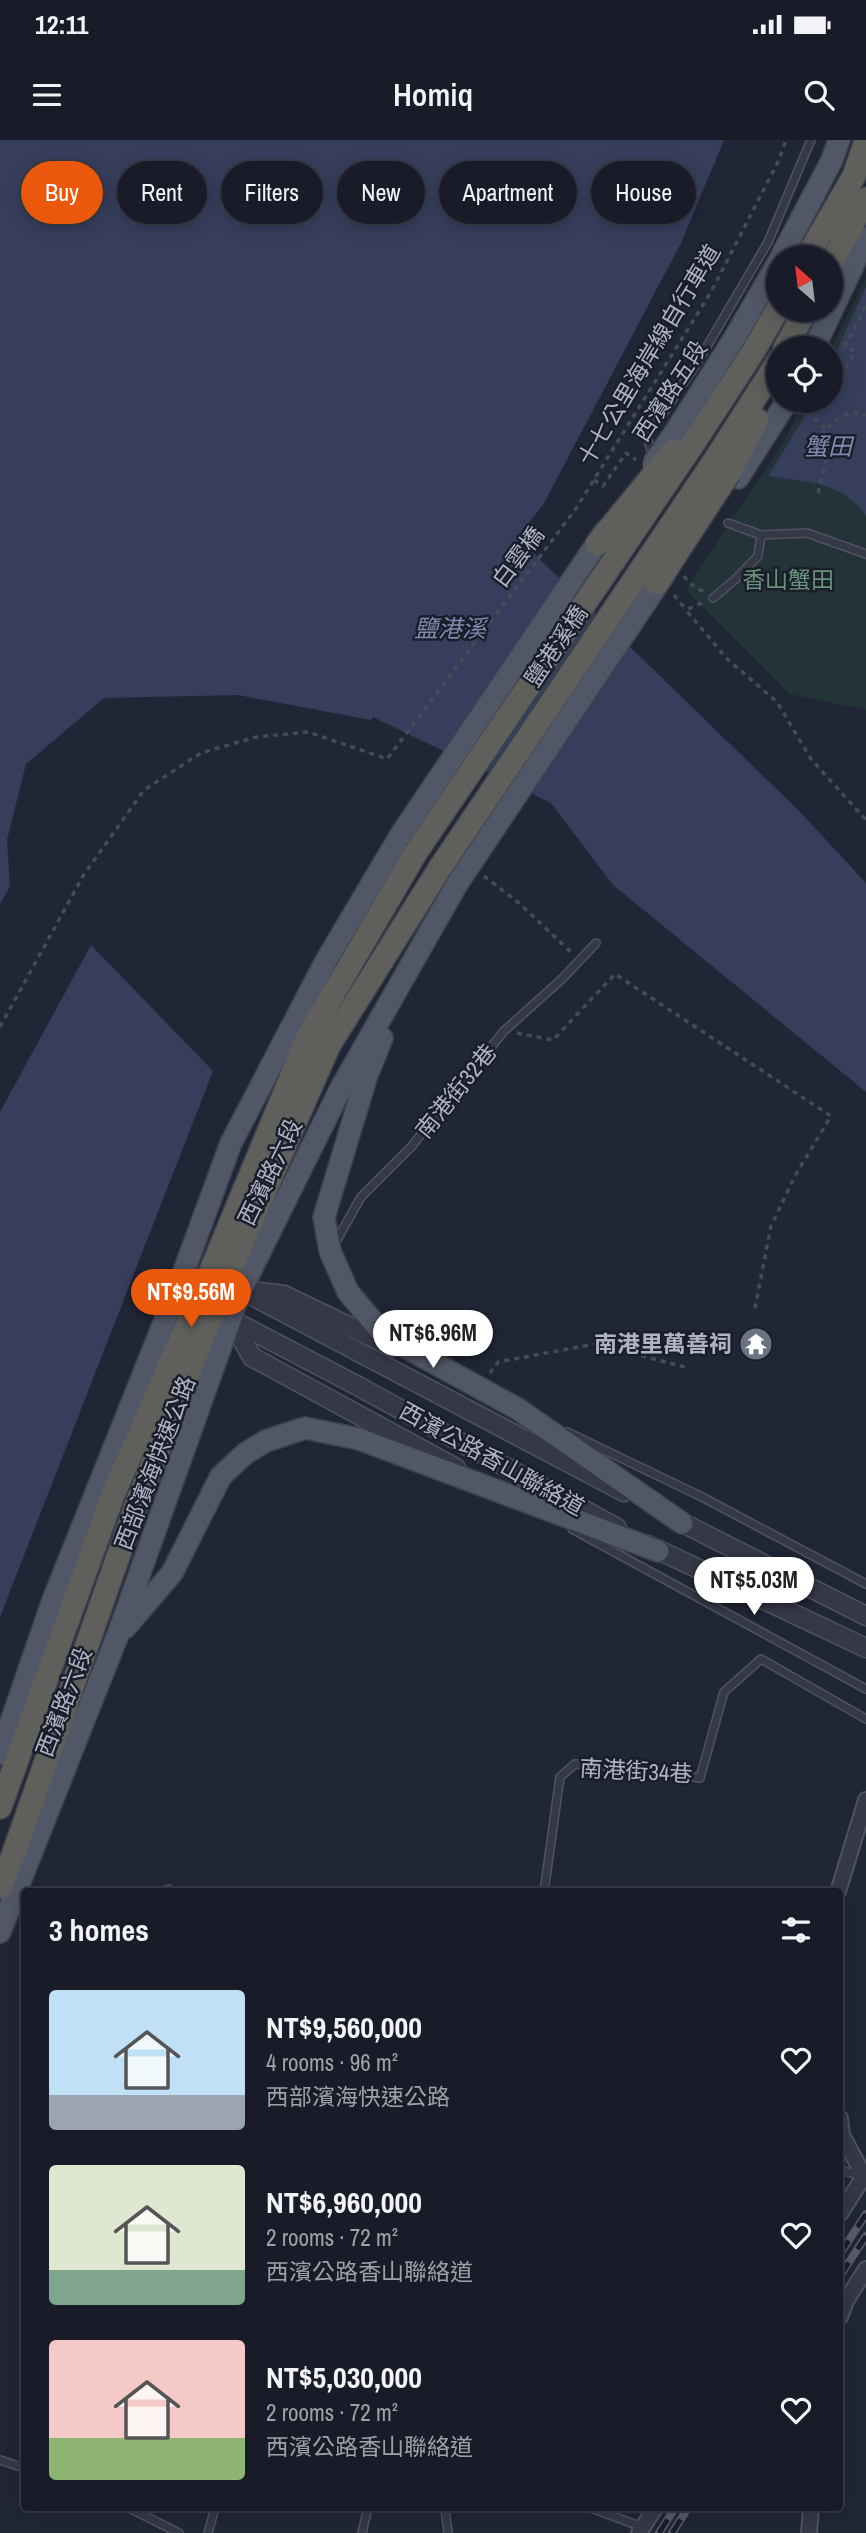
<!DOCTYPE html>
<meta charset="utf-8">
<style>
:root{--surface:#191c28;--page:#222530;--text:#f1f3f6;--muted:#9fa1a8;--line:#373a45;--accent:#ea580c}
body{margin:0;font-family:"Archivo Narrow","Noto Sans TC",sans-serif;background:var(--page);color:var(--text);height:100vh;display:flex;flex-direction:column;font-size:26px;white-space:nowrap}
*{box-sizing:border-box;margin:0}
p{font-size:23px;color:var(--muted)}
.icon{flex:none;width:38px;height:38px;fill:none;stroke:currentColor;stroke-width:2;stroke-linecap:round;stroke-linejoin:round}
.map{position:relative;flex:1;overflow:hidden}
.sheet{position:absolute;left:21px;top:1748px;width:822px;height:623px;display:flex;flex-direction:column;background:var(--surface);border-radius:7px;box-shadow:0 4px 18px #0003,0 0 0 2px var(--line)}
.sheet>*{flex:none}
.hud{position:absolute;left:21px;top:21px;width:824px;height:63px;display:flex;gap:14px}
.needle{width:46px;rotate:332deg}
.buttons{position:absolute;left:766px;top:105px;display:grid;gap:14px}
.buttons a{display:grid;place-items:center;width:77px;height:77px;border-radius:50%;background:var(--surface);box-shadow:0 4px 18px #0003,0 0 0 2px var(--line);font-size:35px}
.price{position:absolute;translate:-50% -60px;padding:0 16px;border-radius:24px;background:#fff;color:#222;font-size:23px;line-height:46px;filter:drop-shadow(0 2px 4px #0008)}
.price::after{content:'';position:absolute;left:50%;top:42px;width:21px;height:16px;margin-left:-10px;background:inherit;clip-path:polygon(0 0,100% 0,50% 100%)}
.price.selected{background:var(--accent);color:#fff}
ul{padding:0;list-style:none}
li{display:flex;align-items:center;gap:21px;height:175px;padding:0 28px}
li span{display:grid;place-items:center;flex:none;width:196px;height:140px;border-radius:7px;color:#555}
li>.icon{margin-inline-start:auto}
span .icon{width:84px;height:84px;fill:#fffc;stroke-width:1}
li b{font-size:30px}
h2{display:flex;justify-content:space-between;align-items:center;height:84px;padding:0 28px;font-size:30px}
.chip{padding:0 24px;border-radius:32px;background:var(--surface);box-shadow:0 4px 18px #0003,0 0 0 2px var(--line);font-size:24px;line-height:63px}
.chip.selected{background:var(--accent);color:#fff}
.status{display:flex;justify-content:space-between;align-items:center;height:49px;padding:0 35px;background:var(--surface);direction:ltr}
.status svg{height:19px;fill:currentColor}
header{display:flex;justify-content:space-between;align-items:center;height:91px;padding:0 28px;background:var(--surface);font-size:32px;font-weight:600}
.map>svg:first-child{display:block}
.green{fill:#243338}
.water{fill:#363e5c}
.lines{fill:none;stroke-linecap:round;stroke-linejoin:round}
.service-casing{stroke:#4f5361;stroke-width:10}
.minor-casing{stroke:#4f5361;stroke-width:18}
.tertiary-casing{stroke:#4f5361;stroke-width:21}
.primary-casing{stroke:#3e4250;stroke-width:24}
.trunk-casing{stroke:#3c404e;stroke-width:26}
.path{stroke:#414e54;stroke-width:3.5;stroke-dasharray:5 5;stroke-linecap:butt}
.service{stroke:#353847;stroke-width:7}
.minor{stroke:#353847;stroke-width:14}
.tertiary{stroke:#353847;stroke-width:18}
.primary{stroke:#525767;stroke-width:21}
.trunk{stroke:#5f5f5c;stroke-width:23}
.rail-casing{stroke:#575b6d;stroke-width:8}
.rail{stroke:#1a1e2b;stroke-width:5;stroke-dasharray:16;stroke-linecap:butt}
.primary-bridge-casing{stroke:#3e4250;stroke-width:24;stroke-linecap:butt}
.trunk-bridge-casing{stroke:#3c404e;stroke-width:26;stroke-linecap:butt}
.primary-bridge{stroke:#525767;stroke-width:21}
.trunk-bridge{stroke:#5f5f5c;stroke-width:23}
.labels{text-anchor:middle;stroke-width:5;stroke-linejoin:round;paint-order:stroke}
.street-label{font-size:23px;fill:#afb3c3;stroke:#1a1e2b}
.park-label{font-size:23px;fill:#68927a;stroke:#1a1e2b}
.poi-label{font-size:23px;font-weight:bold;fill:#afb3c3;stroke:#1a1e2b;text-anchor:end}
.water-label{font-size:24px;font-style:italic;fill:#808baf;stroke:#1a1e2b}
</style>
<div class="status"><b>12:11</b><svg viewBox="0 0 49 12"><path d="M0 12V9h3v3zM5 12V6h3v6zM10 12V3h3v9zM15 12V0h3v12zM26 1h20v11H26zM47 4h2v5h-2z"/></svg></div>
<header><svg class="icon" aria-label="menu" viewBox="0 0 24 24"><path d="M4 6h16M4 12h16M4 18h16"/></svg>Homiq<svg class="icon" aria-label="search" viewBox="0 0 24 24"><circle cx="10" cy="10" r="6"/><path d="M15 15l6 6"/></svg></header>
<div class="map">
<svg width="866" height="2393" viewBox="0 0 866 2393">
<rect width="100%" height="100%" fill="#212636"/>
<path class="green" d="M 866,139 L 866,570 L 790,554 L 686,450 L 783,303 L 804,261 L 831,261 L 831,208 Z"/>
<g class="water">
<path d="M 0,0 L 724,0 L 681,103 L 543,365 L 517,397 L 800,672 L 866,743 L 866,952 L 613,745 L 551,663 L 373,577 L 371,580 L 238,555 L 104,558 L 26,624 L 7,700 L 10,746 L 0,764 Z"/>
<path d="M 866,147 L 866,376 C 842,341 806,342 768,336 L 814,261 L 831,261 L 831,223 Z"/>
<path d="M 91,805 L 213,931 L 0,1477 L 0,972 Z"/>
</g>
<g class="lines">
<defs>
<g id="service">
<path d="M 653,317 L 647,297 L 696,225 L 768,102 L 811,0"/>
<path d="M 728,383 L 761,395 L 807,393 L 866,414"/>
<path d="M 713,458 L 737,438 L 758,416 L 761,395"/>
<path d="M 334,1105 L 361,1057 L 411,1007 L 504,891 L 563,838 L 596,803"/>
<path d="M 567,1292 L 702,1357 L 866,1444"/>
<path d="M 572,1389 L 866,1549"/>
<path d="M 158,1752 L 169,1749"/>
<path d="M 544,1752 L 560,1637 L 575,1624 L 616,1626 L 700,1638 L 724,1552 L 761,1519 L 866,1579"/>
<path d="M 840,2030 L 863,2036"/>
<path d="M 0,2320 L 24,2328"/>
<path d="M 129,2368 L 179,2393"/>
<path d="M 445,2368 L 448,2393"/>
<path d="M 591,2368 L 642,2387"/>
<path d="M 208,2393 L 215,2368"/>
<path d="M 362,2393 L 368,2368"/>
</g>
<g id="minor">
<path d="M 838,1752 L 866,1660"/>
<path d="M 840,1978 L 842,1995 L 864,2036"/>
<path d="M 840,2074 L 866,2033"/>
<path d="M 840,2177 L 846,2161 L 866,2129"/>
<path d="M 639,2393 L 655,2368"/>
<path d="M 809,2393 L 811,2368"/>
</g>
<g id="tertiary">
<path d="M 251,1151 L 284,1155 L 392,1207"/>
<path d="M 230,1179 L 252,1217 L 456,1328"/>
<path d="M 671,1377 L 866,1476"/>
<path d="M 617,1388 L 356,1245 L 230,1179 C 204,1176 195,1170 177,1150 L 207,1140 L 222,1148 L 241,1150 L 624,1352"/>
<path d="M 648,1405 L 866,1508"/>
</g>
<g id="primary">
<path d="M 781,117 L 832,20 L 839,0"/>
<path d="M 814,208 L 866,98"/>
<path d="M 676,291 L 734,199 L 779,121"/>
<path d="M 738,338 L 787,261"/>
<path d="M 382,898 L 367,935 L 324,1077 L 330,1111 L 348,1152 L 385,1196 L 518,1269 L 682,1383"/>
<path d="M 125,1488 L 172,1433 L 221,1336 L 246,1313 L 266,1301 L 305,1288 L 359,1299 L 658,1411"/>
<path d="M 0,1614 L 53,1460 L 177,1150 L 231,1003 L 327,819 L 400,696"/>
<path d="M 0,1792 L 117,1497 L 241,1150 L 341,948 L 457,744"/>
</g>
<g id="trunk">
<path d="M 807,117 L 854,36 L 866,1"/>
<path d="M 831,123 L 866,59"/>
<path d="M 785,208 L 806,170"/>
<path d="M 695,301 L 753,212 L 779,167"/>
<path d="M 715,320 L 779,220"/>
<path d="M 729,333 L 757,280"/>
<path d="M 0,1667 L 113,1355 L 207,1140 L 308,897 L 416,712"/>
<path d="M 0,1747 L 12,1718 L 137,1363 L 222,1148 L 329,905 L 440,728"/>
</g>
</defs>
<use href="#service" class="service-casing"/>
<use href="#minor" class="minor-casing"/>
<use href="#tertiary" class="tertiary-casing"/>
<use href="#primary" class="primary-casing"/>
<use href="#trunk" class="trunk-casing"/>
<g class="path">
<path d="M 831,240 L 844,233 L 855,211 L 845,206 L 866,165"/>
<path d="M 818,261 L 811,275 L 826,289"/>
<path d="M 594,340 L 603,346 L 626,313 L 636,320"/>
<path d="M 818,353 L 826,323 L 820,297 C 832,282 845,268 866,275"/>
<path d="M 684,436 L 689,443 L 705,453"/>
<path d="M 674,455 L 686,470"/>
<path d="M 702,463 L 686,470 L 727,519 L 777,562 L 811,619 L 866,680"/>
<path d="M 484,736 L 519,763 L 573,814"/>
<path d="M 0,887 L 83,736 L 144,650 L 201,613 L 256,597 L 308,592 L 387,619 L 575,370 L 711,152 L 779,20 L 786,0"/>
<path d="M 517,893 L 553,900 L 615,834 L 831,976 L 796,1034 L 771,1086 L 754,1173"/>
<path d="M 490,1233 L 498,1222 L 595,1204 L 689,1228"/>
</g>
<use href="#service" class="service"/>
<use href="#minor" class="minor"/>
<use href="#tertiary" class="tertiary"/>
<use href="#primary" class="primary"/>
<use href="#trunk" class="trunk"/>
<defs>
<g id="rail">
<path d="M 840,2114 L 866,2074"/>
<path d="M 840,2136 L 866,2096"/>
<path d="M 659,2393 L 675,2368"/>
<path d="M 672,2393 L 688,2368"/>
</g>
</defs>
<use href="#rail" class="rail-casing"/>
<use href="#rail" class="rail"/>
<defs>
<g id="primary-bridge">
<path d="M 653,324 L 676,291"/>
<path d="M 400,696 L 606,390"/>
<path d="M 457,744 L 666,432"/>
</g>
<g id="trunk-bridge">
<path d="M 597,404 L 673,311"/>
<path d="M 657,443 L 729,333"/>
<path d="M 416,712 L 695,301"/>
<path d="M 440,728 L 715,320"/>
</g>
</defs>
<use href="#primary-bridge" class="primary-bridge-casing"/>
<use href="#trunk-bridge" class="trunk-bridge-casing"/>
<use href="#primary-bridge" class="primary-bridge"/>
<use href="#trunk-bridge" class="trunk-bridge"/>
</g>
<defs>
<symbol id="temple-disc" viewBox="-11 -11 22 22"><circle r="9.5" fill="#6b7280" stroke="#1a1e2b"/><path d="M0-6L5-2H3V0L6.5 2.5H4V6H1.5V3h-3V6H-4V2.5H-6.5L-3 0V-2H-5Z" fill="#fff"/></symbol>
</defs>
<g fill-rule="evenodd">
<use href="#temple-disc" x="737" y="1185" width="38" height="38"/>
</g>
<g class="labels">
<g class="street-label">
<text transform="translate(649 215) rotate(-59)" y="8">十七公里海岸線自行車道</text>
<text transform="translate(670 251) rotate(-57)" y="8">西濱路五段</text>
<text transform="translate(518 417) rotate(-53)" y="8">白雲橋</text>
<text transform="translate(556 506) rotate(-56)" y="8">鹽港溪橋</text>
<text transform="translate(456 951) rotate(-51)" y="8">南港街32巷</text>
<text transform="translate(270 1032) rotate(-64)" y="8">西濱路六段</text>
<text transform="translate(492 1319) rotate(29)" y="8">西濱公路香山聯絡道</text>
<text transform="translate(155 1323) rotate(-69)" y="8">西部濱海快速公路</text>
<text transform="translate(64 1562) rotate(-69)" y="8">西濱路六段</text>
<text transform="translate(636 1631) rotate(3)" y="8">南港街34巷</text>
</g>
<g class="park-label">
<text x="788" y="448">香山蟹田</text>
</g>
<g class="poi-label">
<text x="732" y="1212">南港里萬善祠</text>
</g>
<g class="water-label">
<text x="828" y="315">蟹田</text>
<text x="450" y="497">鹽港溪</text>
</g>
</g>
</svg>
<div class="buttons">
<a><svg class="needle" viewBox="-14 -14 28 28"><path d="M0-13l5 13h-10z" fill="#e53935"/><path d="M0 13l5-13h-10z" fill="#9fa1a8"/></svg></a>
<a><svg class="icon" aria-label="locate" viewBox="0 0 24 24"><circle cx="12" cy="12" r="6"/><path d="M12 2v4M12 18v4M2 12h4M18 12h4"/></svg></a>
</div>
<b class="price selected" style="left:191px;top:1189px">NT$9.56M</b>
<b class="price" style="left:433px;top:1230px">NT$6.96M</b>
<b class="price" style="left:754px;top:1477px">NT$5.03M</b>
<div class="hud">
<a class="chip selected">Buy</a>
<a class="chip">Rent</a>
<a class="chip">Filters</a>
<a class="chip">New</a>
<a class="chip">Apartment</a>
<a class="chip">House</a>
</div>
<section class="sheet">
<h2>3 homes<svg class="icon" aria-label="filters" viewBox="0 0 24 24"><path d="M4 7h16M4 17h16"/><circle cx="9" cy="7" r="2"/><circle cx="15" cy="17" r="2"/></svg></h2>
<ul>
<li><span style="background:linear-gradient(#bfe0f5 75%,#9aa5b1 0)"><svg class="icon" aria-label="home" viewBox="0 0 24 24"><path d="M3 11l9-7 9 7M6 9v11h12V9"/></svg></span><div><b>NT$9,560,000</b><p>4 rooms · 96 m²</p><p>西部濱海快速公路</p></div><svg class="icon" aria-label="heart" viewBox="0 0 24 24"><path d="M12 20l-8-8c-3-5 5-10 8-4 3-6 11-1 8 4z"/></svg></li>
<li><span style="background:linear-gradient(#dfe7d0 75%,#7fa58c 0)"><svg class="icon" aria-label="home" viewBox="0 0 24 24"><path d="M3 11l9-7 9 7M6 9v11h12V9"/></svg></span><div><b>NT$6,960,000</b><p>2 rooms · 72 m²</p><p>西濱公路香山聯絡道</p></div><svg class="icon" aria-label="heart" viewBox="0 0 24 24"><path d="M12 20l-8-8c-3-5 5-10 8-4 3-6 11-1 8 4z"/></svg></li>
<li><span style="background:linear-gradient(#f6c9c9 70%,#8fb573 0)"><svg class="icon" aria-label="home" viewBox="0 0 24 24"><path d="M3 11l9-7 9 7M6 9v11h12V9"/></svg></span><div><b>NT$5,030,000</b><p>2 rooms · 72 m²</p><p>西濱公路香山聯絡道</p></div><svg class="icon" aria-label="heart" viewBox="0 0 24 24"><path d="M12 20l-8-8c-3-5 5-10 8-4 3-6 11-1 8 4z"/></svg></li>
</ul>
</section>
</div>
